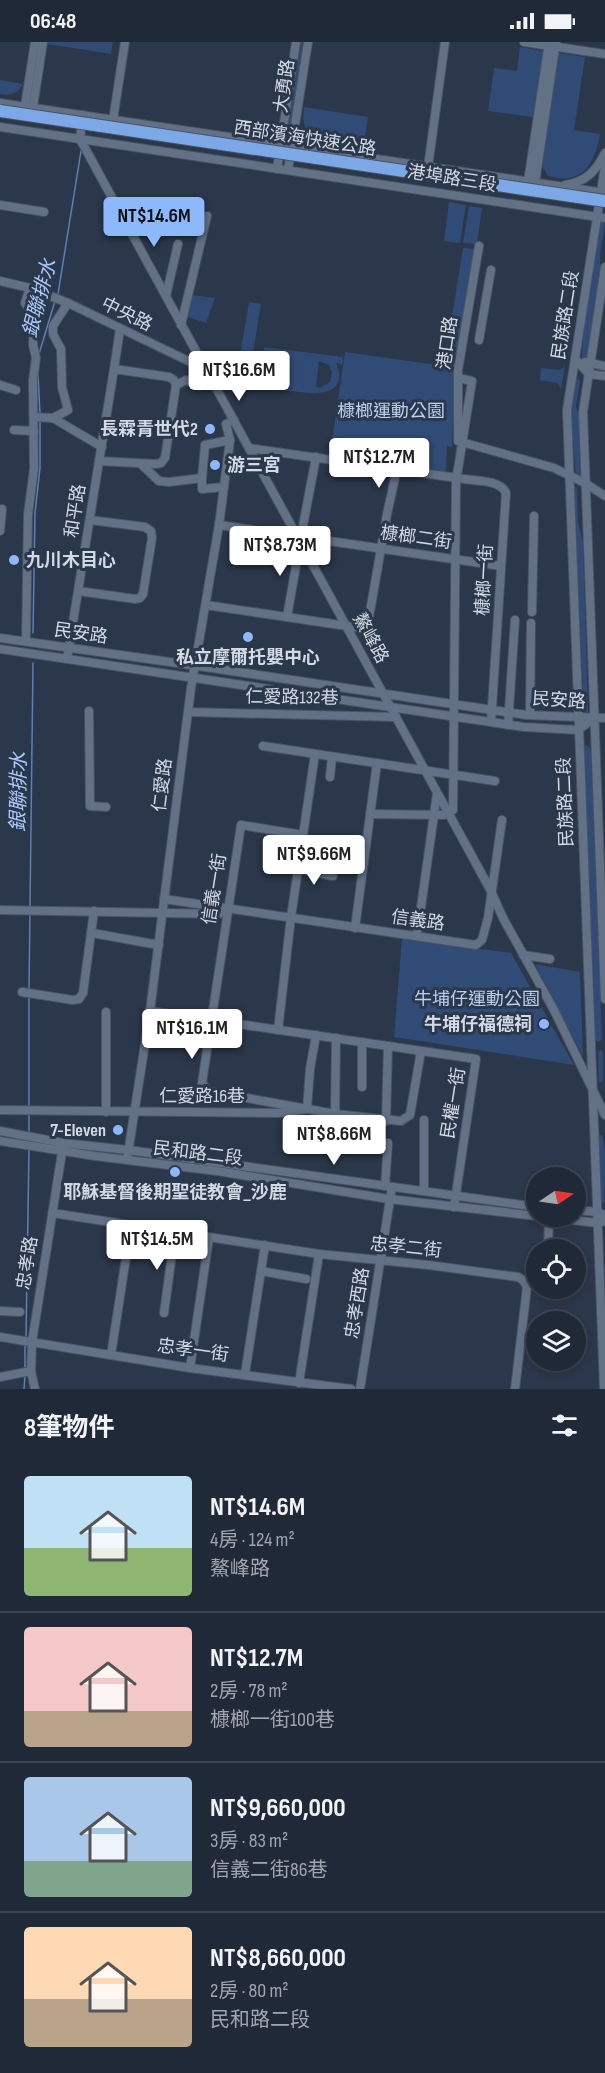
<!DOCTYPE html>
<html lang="zh-TW">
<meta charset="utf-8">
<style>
:root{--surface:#202938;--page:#283140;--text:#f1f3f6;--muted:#a2a6ae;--line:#3d4553;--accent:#8db9fc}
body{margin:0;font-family:"Sofia Sans Condensed","Noto Sans TC",sans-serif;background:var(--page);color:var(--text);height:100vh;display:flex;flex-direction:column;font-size:22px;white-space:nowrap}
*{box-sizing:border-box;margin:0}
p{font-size:20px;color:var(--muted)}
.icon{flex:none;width:33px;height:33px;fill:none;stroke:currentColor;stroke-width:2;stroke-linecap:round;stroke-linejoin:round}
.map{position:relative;height:1347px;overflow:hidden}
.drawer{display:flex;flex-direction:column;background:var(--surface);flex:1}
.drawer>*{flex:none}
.needle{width:39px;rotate:77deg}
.controls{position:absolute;left:526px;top:1125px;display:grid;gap:12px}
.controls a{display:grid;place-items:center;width:60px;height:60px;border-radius:50%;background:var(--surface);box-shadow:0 3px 9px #0003,0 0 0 2px var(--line);font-size:30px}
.price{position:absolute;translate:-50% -51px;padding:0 14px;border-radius:6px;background:#fff;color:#222;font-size:20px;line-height:39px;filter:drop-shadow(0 2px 3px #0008)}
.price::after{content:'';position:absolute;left:50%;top:36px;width:18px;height:14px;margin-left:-9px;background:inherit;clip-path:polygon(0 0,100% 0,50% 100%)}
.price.active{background:var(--accent);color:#111}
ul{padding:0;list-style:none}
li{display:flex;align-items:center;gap:18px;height:150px;padding:0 24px}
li+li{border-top:2px solid var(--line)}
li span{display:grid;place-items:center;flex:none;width:168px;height:120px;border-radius:6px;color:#555}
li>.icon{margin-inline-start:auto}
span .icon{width:72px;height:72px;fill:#fffc;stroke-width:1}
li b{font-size:26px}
h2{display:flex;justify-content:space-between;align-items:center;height:72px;padding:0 24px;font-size:26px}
.status{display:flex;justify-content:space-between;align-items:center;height:42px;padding:0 30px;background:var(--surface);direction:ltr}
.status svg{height:16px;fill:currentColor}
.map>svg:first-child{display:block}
.green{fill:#304b75;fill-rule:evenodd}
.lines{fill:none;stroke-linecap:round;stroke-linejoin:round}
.stream{stroke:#5980bb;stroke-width:1.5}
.minor-casing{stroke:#495362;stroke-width:10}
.minor{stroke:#637186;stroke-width:8}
.highway-bridge-casing{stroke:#495362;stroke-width:14;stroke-linecap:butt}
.highway-bridge{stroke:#7da8e8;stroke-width:12}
.poi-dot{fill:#8db9fc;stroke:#2b374a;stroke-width:2}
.labels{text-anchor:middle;stroke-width:6;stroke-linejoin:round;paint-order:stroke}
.street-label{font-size:18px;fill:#d3dae6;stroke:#2b374a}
.park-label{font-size:18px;fill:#b9cef0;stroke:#2b374a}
.poi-label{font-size:18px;font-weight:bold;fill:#d3dae6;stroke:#2b374a;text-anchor:end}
.water-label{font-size:20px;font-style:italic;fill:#a9cafb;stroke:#2b374a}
</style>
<div class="status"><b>06:48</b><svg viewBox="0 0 49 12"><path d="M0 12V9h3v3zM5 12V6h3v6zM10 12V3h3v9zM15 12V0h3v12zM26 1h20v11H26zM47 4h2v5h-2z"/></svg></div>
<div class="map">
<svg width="605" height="1347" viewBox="0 0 605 1347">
<rect width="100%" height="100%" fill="#2b374a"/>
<g class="green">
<path d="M 47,0 L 113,0 L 111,12 L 47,2 Z"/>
<path d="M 301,0 L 303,0 L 290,87 L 288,87 Z"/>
<path d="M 520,5 L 543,9 L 533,75 L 488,69 L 494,26 L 517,29 Z"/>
<path d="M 559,11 L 585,15 L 574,88 L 600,92 C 595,121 583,144 548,134 L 542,124 Z"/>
<path d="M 0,38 L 23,42 C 18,51 10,54 0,52 Z"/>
<path d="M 304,65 L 368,75 L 363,107 C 334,102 298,106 304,65 Z"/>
<path d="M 449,160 L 466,163 L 460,201 L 444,199 Z"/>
<path d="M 469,164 L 482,166 L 477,202 L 463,201 Z"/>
<path d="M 601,179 L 605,182 L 600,213 L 600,234 L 587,315 L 584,318 L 582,314 L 584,283 Z"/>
<path d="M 463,206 L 476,207 L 454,326 L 452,405 L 447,404 L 446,431 L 330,413 L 345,310 L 444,324 Z"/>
<path d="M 192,253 L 215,256 L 206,281 L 188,275 Z"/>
<path d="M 249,260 L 261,262 L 249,335 L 237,331 Z"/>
<path d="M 264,305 L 343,315 L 342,322 L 336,321 C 349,351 321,353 300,350 C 293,349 284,349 277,347 C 260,342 259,324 269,312 L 263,311 ZM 284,314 L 285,314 L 281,341 L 272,337 L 269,326 L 275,316 ZM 319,319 L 329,323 L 332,331 L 330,340 L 320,346 L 316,345 Z"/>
<path d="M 565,323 L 561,347 L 558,341 L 540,338 L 541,326 L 560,328 Z"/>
<path d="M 577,336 L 580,339 L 576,364 L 579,375 L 580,431 L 578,434 L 576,432 L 571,380 L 571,364 L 576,337 Z"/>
<path d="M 574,444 L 577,446 L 578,480 L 583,499 L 588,670 L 584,673 Z"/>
<path d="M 586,703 L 590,706 L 591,711 L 602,998 L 598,1000 L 595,998 L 584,705 Z"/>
<path d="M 402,896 L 511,911 L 574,1023 L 394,995 Z"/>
<path d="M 535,922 L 580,930 L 583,1014 Z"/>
<path d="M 601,1008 L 603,1011 L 603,1040 L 599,1040 L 598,1009 Z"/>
<path d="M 598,1093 L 602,1093 L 605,1110 L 604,1162 L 601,1160 Z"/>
</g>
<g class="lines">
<g class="stream">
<path d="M 58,252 L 81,109"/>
<path d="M 39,312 L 55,259"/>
<path d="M 38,332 L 40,372"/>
<path d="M 33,591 L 35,471 L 40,426 L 40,379"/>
<path d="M 30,866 L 33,621"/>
<path d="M 29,947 L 30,871"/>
<path d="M 29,1064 L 29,955"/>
<path d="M 29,1091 L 29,1072"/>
<path d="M 26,1295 L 29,1108"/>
<path d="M 25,1325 L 25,1303"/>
<path d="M 24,1347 L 25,1333"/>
</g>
<defs>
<g id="minor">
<path d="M 524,0 L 605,12"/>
<path d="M 0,61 L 605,151"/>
<path d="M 25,64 L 35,0"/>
<path d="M 33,65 L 43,0"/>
<path d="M 83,73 L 80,97 L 491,849 L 503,876 L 554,968 L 605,1073"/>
<path d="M 113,78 L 125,0"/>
<path d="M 0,85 L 605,176"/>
<path d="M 428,125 L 445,0"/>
<path d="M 277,127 L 296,0"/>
<path d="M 288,128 L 308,0"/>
<path d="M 528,140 L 549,0"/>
<path d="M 535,141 L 556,0"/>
<path d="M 565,143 C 586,140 596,129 605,111"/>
<path d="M 0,163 L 44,170"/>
<path d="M 479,204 L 458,328 L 458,399 L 554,426 L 585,441 L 605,454"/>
<path d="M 605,225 L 583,370 L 605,957"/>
<path d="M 0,239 L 30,246 L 68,261 L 205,327 L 229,332 L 248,339"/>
<path d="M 166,254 L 178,202"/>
<path d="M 181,283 L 207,174"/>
<path d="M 120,287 L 114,327 L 169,335 L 174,338 L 176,343"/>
<path d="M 479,298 L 491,228"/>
<path d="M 575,317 L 589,332 L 605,334"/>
<path d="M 585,320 L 605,324"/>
<path d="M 0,343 L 16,348"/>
<path d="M 176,343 L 186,338 L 200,344 L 212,339"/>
<path d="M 34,375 L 53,376 L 102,405"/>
<path d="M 53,376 L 68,368 L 62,345 L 61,307 L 53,292 L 53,284 L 68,261"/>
<path d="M 14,388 L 34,389"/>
<path d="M 249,406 L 464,437 C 477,439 501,438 506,451 L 491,680"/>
<path d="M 99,419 L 156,422 L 161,421 L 165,416 L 176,343"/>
<path d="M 141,422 L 159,439 L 169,440 L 202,436 L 202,447 L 224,445"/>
<path d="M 202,436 L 205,403 L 230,398"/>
<path d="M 219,483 L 501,524"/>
<path d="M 0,489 L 2,467"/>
<path d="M 296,494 L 302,489 L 316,415"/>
<path d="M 78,549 L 135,557 L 140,556 L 143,552 L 152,496 L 151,489 L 145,485 L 90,478"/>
<path d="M 206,563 L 367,587 L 387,472 L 397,427"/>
<path d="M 532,570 L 534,474"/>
<path d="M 287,575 L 300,501"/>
<path d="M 0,596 L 205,625 L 526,673 L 605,676"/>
<path d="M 26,599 L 28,472 L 34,427 L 33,338 L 36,316 L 33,303 L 34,274 L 25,261 L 30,246"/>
<path d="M 0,607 L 524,685 L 578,688 L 594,676"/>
<path d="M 67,617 L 114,327"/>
<path d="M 89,669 L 90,764 L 106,765"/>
<path d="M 188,670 L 396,675"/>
<path d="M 530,673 L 531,581"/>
<path d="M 508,683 L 515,578"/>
<path d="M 263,704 L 495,739"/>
<path d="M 330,735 L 332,715"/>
<path d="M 370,772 L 444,773 L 453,768 L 456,440 L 472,339 L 458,336"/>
<path d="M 303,793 L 241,783 L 202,1041 L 208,1049 L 335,1072 L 401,1079 L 410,1073 L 421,1009"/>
<path d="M 299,827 L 333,834"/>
<path d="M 164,857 L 476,903 L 482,898 L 488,876 L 502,778"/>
<path d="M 0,868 L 219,872 L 228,866"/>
<path d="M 355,886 L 377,721"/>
<path d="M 92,891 L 159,903"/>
<path d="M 417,894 L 437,751"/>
<path d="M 523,913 L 550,917"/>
<path d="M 22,950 L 73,958 L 79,957 L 83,951 L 94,869"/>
<path d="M 150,969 L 476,1017 L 454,1165"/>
<path d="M 278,988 L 291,875 L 315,712"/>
<path d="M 362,1000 L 362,1045"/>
<path d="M 0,1068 L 279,1071 L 307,1067 L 310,1027 L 316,993"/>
<path d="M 106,1070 L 106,970"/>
<path d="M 335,1072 L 336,996"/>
<path d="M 386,1079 L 388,1004"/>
<path d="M 0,1089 L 63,1101 L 128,1108 L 537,1165"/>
<path d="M 0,1099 L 95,1114 L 217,1129 L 389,1157 L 598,1181 L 605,1179"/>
<path d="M 127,1118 L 150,969 L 191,646 L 219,483 L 230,398 L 226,382 L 234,378"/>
<path d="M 385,1144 L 388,1101"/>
<path d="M 424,1149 L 424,1078"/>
<path d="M 576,1168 L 597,1170 L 605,1173"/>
<path d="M 52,1171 L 319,1212 L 428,1223 L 518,1235 L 523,1238 L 527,1245 L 515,1347"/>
<path d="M 548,1208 L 549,1176"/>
<path d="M 261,1229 L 306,1237"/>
<path d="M 0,1269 L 20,1270"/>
<path d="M 164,1271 L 175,1190"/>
<path d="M 0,1295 L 190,1326 L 351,1347"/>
<path d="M 111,1313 L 131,1183"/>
<path d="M 190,1326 L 209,1196"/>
<path d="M 245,1332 L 265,1203"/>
<path d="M 0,1335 L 31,1329"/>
<path d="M 299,1341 L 319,1212"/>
<path d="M 35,1347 L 31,1329 L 32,1300 L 63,1104"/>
<path d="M 360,1347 L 392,1145"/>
<path d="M 604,1347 L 567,368 L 605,124"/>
</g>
</defs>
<use href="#minor" class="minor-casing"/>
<use href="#minor" class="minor"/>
<defs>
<path id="highway-bridge" d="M 0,69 L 605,159"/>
</defs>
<use href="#highway-bridge" class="highway-bridge-casing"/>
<use href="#highway-bridge" class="highway-bridge"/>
</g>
<g class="poi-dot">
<circle cx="210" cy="387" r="6"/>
<circle cx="215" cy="423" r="6"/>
<circle cx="14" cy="518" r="6"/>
<circle cx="248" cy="595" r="6"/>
<circle cx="544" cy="982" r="6"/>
<circle cx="118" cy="1088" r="6"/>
<circle cx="175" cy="1130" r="6"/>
</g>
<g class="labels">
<g class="street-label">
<text transform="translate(284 44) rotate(-82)" y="6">大勇路</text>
<text transform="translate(305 96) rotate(9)" y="6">西部濱海快速公路</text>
<text transform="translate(452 136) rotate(9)" y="6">港埠路三段</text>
<text transform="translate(127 272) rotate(26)" y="6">中央路</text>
<text transform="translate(565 273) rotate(-81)" y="6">民族路二段</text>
<text transform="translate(447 301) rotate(-82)" y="6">港口路</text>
<text transform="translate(75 469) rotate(-81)" y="6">和平路</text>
<text transform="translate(416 495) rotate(8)" y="6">槺榔二街</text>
<text transform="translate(484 538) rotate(-87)" y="6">槺榔一街</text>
<text transform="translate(81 591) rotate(8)" y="6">民安路</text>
<text transform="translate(371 596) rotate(61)" y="6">鰲峰路</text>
<text transform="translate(292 655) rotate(1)" y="6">仁愛路132巷</text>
<text transform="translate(559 658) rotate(4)" y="6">民安路</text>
<text transform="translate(162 743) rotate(-83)" y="6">仁愛路</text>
<text transform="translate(565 760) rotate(-92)" y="6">民族路二段</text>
<text transform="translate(214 847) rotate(-81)" y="6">信義一街</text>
<text transform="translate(418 878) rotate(8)" y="6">信義路</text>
<text x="202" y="1060">仁愛路16巷</text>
<text transform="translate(453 1061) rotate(-81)" y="6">民權一街</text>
<text transform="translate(198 1111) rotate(7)" y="6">民和路二段</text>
<text transform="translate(406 1205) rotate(6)" y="6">忠孝二街</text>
<text transform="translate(27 1221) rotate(-81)" y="6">忠孝路</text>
<text transform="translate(357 1261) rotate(-81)" y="6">忠孝西路</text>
<text transform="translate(193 1308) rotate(8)" y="6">忠孝一街</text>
</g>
<g class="park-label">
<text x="391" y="375">槺榔運動公園</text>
<text x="477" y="963">牛埔仔運動公園</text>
</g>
<g class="poi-label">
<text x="198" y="393">長霖青世代2</text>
<text x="227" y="429" text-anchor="start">游三宮</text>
<text x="26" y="524" text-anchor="start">九川木目心</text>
<text x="248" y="621" text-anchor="middle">私立摩爾托嬰中心</text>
<text x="532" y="988">牛埔仔福德祠</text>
<text x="106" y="1094">7-Eleven</text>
<text x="175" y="1156" text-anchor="middle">耶穌基督後期聖徒教會_沙鹿</text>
</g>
<g class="water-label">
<text transform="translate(39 256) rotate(-75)" y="7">銀聯排水</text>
<text transform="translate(18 750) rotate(-89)" y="7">銀聯排水</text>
</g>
</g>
</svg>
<div class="controls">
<a><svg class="needle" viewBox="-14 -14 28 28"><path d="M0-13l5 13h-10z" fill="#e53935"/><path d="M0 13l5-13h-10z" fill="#a2a6ae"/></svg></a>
<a><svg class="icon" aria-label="locate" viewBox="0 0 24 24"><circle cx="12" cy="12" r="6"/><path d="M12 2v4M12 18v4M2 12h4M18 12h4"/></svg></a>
<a><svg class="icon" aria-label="layers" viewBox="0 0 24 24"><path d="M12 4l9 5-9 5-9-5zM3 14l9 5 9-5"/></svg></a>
</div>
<b class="price active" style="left:154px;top:206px">NT$14.6M</b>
<b class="price" style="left:239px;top:360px">NT$16.6M</b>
<b class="price" style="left:379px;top:447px">NT$12.7M</b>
<b class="price" style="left:280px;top:535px">NT$8.73M</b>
<b class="price" style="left:314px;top:844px">NT$9.66M</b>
<b class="price" style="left:192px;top:1018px">NT$16.1M</b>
<b class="price" style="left:334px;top:1124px">NT$8.66M</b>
<b class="price" style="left:157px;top:1229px">NT$14.5M</b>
</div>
<section class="drawer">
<h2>8筆物件<svg class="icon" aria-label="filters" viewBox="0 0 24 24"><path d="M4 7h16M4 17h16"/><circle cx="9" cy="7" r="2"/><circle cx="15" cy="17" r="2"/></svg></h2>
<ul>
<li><span style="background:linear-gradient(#bfe0f5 60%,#8fb573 0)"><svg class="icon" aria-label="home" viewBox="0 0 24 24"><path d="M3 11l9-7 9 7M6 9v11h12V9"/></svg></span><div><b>NT$14.6M</b><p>4房 · 124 m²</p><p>鰲峰路</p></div></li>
<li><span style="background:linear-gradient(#f6c9c9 70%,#b9a48a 0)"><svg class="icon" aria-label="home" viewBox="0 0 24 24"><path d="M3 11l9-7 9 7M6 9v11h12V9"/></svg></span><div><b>NT$12.7M</b><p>2房 · 78 m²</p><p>槺榔一街100巷</p></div></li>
<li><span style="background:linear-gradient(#a9c7e8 70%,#7fa58c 0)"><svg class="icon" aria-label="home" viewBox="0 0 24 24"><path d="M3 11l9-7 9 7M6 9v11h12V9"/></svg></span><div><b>NT$9,660,000</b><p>3房 · 83 m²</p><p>信義二街86巷</p></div></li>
<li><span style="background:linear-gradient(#ffd9b3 60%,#b9a48a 0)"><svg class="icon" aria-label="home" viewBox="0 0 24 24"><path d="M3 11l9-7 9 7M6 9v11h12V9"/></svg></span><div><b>NT$8,660,000</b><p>2房 · 80 m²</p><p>民和路二段</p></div></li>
</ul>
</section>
